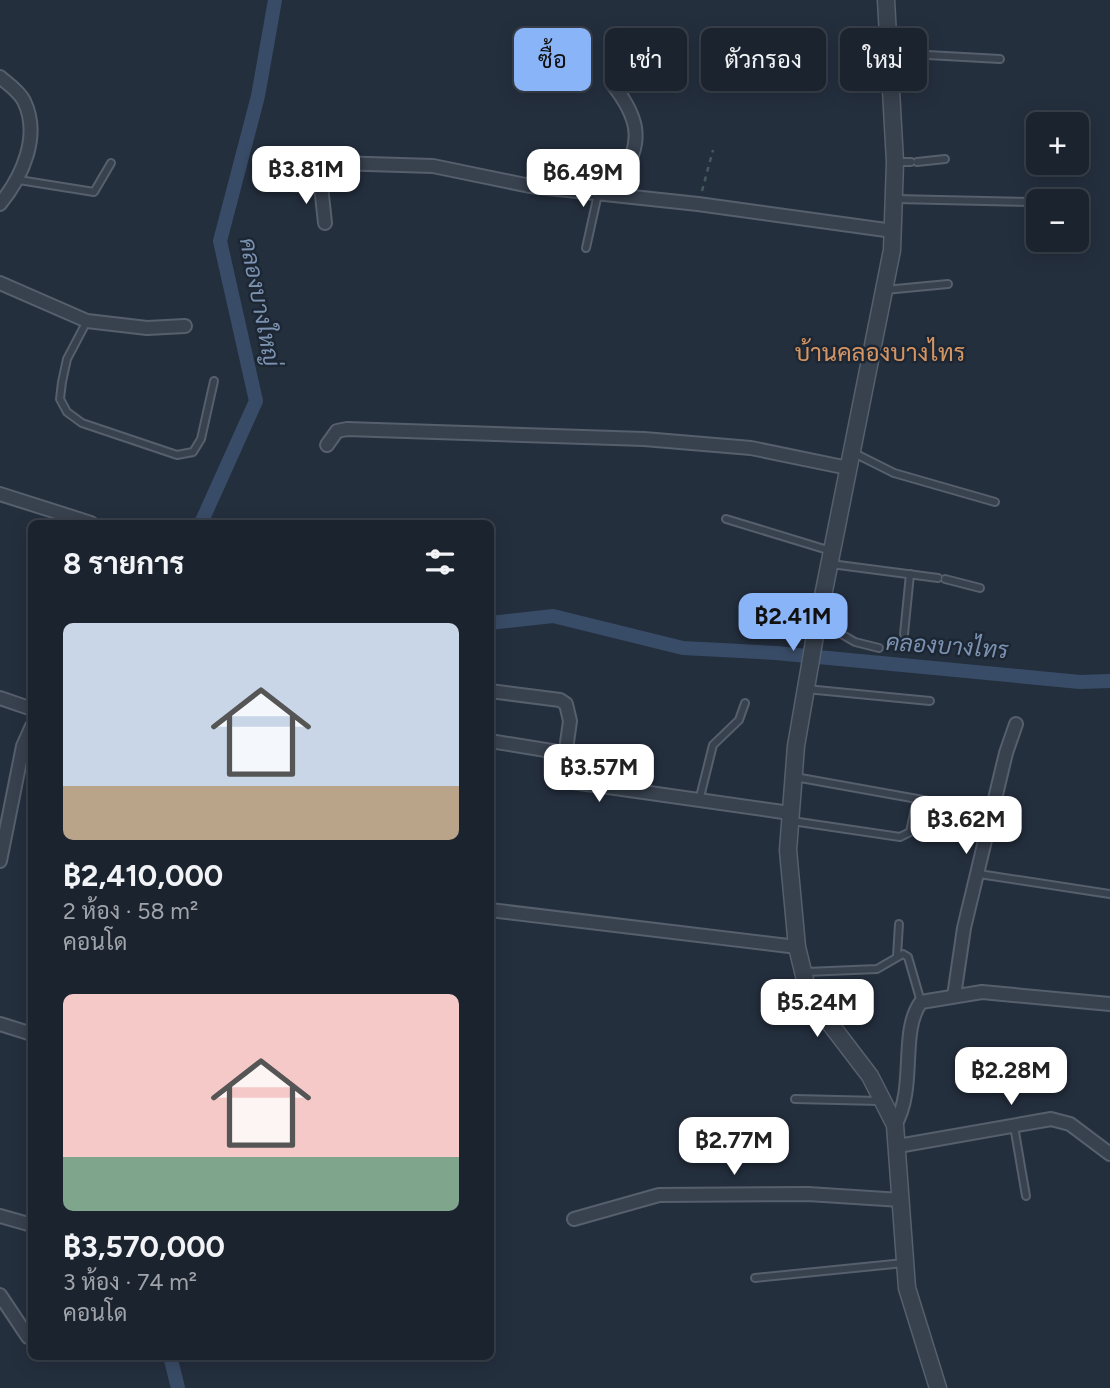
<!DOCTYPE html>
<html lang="th">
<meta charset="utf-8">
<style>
:root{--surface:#1b232e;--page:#282f3a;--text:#f1f3f6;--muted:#a0a4aa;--line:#39404a;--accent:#8ab4f8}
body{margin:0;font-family:Figtree,Sarabun,sans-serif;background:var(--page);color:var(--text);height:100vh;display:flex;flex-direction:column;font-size:26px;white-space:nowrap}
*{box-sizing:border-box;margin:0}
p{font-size:23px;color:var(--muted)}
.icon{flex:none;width:38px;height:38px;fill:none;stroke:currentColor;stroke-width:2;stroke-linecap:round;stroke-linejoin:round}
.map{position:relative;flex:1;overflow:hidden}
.side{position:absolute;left:28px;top:520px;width:466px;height:840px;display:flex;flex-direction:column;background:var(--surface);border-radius:10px;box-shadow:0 4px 18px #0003,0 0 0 2px var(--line)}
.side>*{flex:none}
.guide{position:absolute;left:514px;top:28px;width:490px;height:63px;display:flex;gap:14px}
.controls{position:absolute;left:1026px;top:112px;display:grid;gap:14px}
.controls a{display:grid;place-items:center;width:63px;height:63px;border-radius:10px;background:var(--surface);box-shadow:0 4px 18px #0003,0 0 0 2px var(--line);font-size:35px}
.price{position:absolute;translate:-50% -60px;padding:0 16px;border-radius:14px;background:#fff;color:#222;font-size:23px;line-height:46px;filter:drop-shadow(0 2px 4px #0008)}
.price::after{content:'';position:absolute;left:50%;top:42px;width:21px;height:16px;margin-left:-10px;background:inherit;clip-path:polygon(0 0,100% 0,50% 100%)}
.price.selected{background:var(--accent);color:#111}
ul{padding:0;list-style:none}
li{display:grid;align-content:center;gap:14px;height:371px;padding:0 35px}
li span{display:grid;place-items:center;height:217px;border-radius:10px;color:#555}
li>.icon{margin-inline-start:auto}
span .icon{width:126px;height:126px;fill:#fffc;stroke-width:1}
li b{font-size:30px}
h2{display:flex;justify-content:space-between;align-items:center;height:84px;padding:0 35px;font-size:30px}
.chip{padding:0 24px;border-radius:10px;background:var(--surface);box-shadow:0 4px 18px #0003,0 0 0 2px var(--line);font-size:24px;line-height:63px}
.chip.selected{background:var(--accent);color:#111}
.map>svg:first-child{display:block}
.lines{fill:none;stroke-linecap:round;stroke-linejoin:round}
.canal{stroke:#394c67;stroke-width:14}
.service-casing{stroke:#565f6c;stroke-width:10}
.minor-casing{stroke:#565f6c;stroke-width:16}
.tertiary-casing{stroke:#565f6c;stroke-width:19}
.path{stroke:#44595c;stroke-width:2.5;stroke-dasharray:5 5;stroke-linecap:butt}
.service{stroke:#38414e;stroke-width:6}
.minor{stroke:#38414e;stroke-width:12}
.tertiary{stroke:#38414e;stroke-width:16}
.labels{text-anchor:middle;stroke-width:5;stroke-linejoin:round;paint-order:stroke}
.water-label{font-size:23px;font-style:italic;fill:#7c92b1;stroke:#1d2633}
.quarter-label{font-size:24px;fill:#d59563;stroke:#1d2633}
</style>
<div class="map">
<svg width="1110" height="1388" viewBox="0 0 1110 1388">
<rect width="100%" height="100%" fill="#242f3e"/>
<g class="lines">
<g class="canal">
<path d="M 201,523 L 256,401 L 220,241 L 258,96 L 275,0"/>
<path d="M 490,623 L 553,616 L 683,648 L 776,653 L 1080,682 L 1110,681"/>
<path d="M 170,1356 L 178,1388"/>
</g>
<defs>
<g id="service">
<path d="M 891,53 L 1000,59"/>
<path d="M 896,162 L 911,162"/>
<path d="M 917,162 L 945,159"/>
<path d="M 19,180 L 94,192 L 111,163"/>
<path d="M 896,199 L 1033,202"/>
<path d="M 586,248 L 598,194"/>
<path d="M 885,290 L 948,284"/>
<path d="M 87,321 L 67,359 L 62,382 L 60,399 L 67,412 L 82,423 L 177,455 L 193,452 L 201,439 L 214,381"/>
<path d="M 852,452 L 894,473 L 995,502"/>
<path d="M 726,519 L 831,551"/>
<path d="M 831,564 L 938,578"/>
<path d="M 945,579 L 980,588"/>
<path d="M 761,604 L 817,614"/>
<path d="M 819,621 L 855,642 L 879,648"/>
<path d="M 904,634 L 910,574"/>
<path d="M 806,689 L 930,701"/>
<path d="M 795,777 L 973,809"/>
<path d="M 699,801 L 713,745 L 739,720 L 745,703"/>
<path d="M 792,821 L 900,837 L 910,832 L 917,799"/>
<path d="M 979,874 L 1110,894"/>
<path d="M 897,956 L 899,924"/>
<path d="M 806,972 L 877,969 L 903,954 L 908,957 L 921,1002"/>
<path d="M 795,1099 L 880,1101"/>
<path d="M 1014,1126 L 1026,1196"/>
<path d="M 755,1278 L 904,1263"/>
</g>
<g id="minor">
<path d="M 0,77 C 8,84 19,91 24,101 C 41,136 22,177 0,204"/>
<path d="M 292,184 L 321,186 L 327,168 L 336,163 L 433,166 L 530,186 L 698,204 L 893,231"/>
<path d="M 321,186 L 325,223"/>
<path d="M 530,186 L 539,171 L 546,170 L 605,177 L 623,173 C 645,139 636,115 614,86"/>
<path d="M 0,283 L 87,321 L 147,328 L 185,326"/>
<path d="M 327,445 L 337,431 L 347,429 L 644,439 L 751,448 L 848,468"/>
<path d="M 0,494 L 91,523"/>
<path d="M 490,691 L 560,700 L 566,704 L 570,721 L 563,771 L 573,782 L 790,813"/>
<path d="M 0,698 L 32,709"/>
<path d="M 490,741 L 564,753"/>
<path d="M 0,861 L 23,746 L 32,726"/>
<path d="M 490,910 L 797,947"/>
<path d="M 954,996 L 964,928 L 1006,753 L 1016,724"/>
<path d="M 0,1024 L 32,1034"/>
<path d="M 895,1125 C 917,1087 899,1032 921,1002 L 982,992 L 1110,1004"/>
<path d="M 898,1146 L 1051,1119 L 1070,1124 L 1110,1154"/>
<path d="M 0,1216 L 32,1225"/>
<path d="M 574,1219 L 659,1195 L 808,1194 L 901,1200"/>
<path d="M 0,1295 L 28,1337"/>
</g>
<path id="tertiary" d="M 886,0 L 895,162 L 892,250 L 815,636 L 796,746 L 788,850 L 797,947 L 809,996 L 870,1076 L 895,1125 L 907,1288 L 938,1388"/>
</defs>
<use href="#service" class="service-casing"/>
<use href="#minor" class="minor-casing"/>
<use href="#tertiary" class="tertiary-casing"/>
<path class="path" d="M 702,191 L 713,150"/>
<use href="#service" class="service"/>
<use href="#minor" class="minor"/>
<use href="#tertiary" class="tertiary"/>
</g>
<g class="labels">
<g class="water-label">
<text transform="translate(260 302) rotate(79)" y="8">คลองบางใหญ่</text>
<text transform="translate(947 646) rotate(4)" y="8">คลองบางไทร</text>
</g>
<g class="quarter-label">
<text x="880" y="361">บ้านคลองบางไทร</text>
</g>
</g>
</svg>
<div class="controls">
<a>+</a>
<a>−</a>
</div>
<b class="price" style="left:306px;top:206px">฿3.81M</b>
<b class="price" style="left:583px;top:209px">฿6.49M</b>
<b class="price selected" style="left:793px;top:653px">฿2.41M</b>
<b class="price" style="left:599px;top:804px">฿3.57M</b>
<b class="price" style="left:966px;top:856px">฿3.62M</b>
<b class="price" style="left:817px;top:1039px">฿5.24M</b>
<b class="price" style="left:1011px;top:1107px">฿2.28M</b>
<b class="price" style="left:734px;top:1177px">฿2.77M</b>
<div class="guide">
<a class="chip selected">ซื้อ</a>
<a class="chip">เช่า</a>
<a class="chip">ตัวกรอง</a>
<a class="chip">ใหม่</a>
</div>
<section class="side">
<h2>8 รายการ<svg class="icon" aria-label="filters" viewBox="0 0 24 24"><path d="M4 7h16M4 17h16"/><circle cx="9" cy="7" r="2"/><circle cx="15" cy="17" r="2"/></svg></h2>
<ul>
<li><span style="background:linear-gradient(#c9d6e8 75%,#b9a48a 0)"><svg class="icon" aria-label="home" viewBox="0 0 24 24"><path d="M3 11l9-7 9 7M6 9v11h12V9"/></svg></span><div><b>฿2,410,000</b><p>2 ห้อง · 58 m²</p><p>คอนโด</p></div></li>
<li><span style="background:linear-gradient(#f6c9c9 75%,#7fa58c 0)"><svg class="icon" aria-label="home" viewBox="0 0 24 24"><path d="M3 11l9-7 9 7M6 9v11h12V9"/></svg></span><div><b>฿3,570,000</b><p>3 ห้อง · 74 m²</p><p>คอนโด</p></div></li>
</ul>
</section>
</div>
